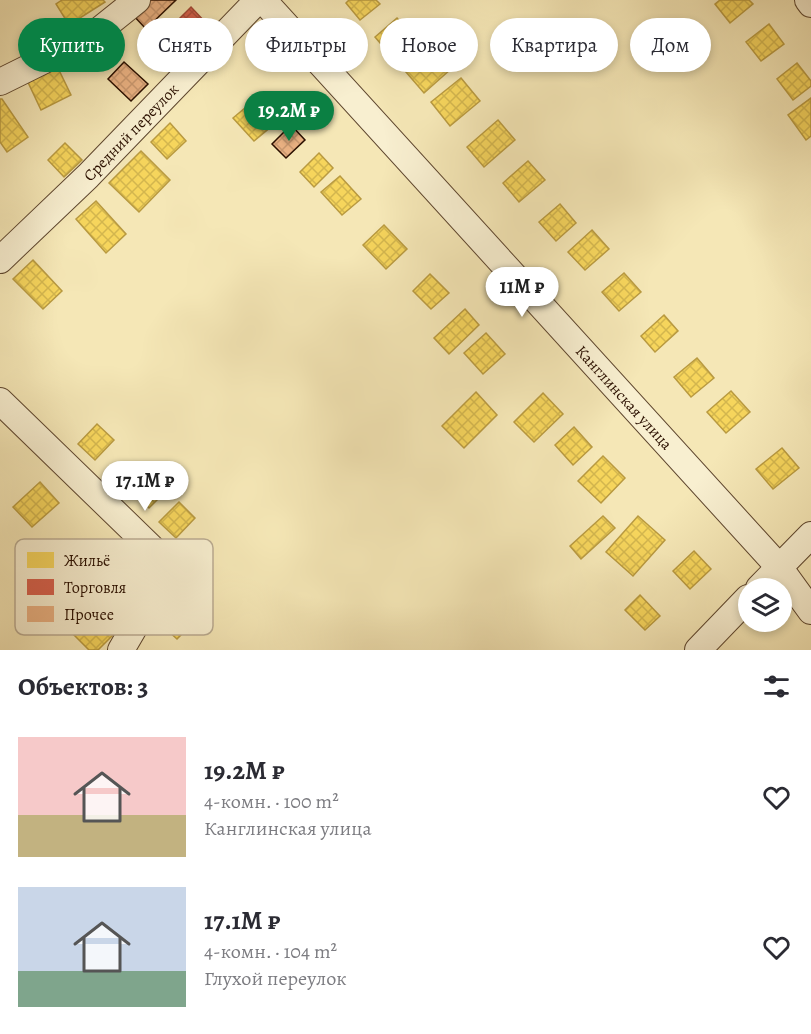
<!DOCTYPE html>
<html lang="ru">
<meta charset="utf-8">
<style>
:root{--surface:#fff;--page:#f2f2f3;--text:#2b2b33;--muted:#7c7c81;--accent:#0b8043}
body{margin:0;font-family:Alegreya,serif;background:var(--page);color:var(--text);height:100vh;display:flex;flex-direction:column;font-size:22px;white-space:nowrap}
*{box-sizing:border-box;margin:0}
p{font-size:20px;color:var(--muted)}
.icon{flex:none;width:33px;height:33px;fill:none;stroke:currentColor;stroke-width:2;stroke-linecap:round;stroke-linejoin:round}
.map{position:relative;height:650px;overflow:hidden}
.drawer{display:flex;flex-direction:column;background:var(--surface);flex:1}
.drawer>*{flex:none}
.guide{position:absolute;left:18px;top:18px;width:776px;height:54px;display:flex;gap:12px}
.fabs{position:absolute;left:738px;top:578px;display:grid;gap:12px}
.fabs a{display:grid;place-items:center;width:54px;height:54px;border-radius:50%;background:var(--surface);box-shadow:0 3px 9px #0003;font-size:30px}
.price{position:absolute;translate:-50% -51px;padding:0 14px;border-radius:21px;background:#fff;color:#222;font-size:20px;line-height:39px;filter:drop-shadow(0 2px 3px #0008)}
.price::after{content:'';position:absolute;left:50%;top:36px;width:18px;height:14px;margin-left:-9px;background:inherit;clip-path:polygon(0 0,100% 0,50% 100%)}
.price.on{background:var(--accent);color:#fff}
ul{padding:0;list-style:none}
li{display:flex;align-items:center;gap:18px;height:150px;padding:0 18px}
li span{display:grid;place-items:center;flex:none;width:168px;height:120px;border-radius:0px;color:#555}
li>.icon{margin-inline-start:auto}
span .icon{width:72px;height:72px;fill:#fffc;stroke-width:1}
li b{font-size:26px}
h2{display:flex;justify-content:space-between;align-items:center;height:72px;padding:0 18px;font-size:26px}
.pill{padding:0 21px;border-radius:27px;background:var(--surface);box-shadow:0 3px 9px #0003;font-size:21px;line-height:54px}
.pill.on{background:var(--accent);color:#fff}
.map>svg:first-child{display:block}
.homes{fill:url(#homes-cross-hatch);stroke:#b99a40;stroke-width:1.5}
.shops{fill:url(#shops-cross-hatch);stroke:#a34836;stroke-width:1.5}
.building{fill:url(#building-cross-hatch);stroke:#2b1000;stroke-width:1.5}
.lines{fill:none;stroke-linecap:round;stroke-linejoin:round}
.minor-casing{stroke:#5e462e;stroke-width:28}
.minor{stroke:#f8efd0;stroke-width:26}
.labels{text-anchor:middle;stroke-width:6;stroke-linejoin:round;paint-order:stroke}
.street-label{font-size:16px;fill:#2b1000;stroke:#f8efd0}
.key{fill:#f8efd0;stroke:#baac92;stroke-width:1.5}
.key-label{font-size:16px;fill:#2b1000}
</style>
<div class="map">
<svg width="811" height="650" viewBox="0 0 811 650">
<defs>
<pattern id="homes-cross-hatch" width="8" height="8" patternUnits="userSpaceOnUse" patternTransform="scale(1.5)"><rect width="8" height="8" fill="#f6d55c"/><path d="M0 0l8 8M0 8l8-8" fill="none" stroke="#d3b64e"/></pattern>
<pattern id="shops-cross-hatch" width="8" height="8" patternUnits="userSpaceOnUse" patternTransform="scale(1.5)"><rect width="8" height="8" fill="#d6604d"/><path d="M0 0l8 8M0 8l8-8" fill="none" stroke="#ae4e3e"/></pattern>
<pattern id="building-cross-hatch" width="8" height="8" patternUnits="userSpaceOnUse" patternTransform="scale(1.5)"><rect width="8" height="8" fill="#e9b182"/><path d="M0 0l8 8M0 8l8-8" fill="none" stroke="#c8976e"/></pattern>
</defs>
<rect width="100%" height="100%" fill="#f5e7b6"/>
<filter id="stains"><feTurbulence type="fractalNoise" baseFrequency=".00333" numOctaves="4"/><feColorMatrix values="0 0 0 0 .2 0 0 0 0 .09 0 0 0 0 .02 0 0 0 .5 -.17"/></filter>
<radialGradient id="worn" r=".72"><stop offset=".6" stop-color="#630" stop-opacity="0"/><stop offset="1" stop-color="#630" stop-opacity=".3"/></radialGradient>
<g class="homes">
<path d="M 62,0 L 103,0 L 105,2 L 69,25 L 56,4 Z"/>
<path d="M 349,0 L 376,0 L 380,4 L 360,20 L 346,3 Z"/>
<path d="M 720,0 L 749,0 L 753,4 L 730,23 L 715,4 Z"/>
<path d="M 397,18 L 414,38 L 392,57 L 375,37 Z"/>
<path d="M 769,24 L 784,44 L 761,61 L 746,42 Z"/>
<path d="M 432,48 L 451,69 L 424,93 L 406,72 Z"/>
<path d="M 797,63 L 811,81 L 811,86 L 793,100 L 777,79 Z"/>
<path d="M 56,64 L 71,95 L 41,110 L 26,78 Z"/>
<path d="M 461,78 L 480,101 L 450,126 L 431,102 Z"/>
<path d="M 257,98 L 277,122 L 254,141 L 233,118 Z"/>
<path d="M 811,98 L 811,136 L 806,140 L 788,115 Z"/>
<path d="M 0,99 L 2,99 L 28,137 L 7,152 L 0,142 Z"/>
<path d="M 498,120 L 515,140 L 484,167 L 467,147 Z"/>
<path d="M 170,123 L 186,141 L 167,159 L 151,142 Z"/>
<path d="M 65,143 L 82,160 L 64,177 L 48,160 Z"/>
<path d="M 141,151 L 170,180 L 139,212 L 109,183 Z"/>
<path d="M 319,153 L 333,168 L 314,187 L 300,172 Z"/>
<path d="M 528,161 L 545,180 L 519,202 L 503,183 Z"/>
<path d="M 340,176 L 361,199 L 342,215 L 321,192 Z"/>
<path d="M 96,201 L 126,234 L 106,253 L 76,219 Z"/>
<path d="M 560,204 L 576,223 L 556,241 L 539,222 Z"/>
<path d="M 384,225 L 407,249 L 386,269 L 363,245 Z"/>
<path d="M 592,230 L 609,249 L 585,270 L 568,252 Z"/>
<path d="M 33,260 L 62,291 L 43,309 L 13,279 Z"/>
<path d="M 624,273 L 641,292 L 619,311 L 602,292 Z"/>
<path d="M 430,274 L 449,293 L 431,309 L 413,291 Z"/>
<path d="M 465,309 L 479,325 L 449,354 L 434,338 Z"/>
<path d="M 664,315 L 678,331 L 655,352 L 641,336 Z"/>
<path d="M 486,333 L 505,354 L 483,374 L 464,353 Z"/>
<path d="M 697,358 L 714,378 L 691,397 L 674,377 Z"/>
<path d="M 731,391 L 750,412 L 726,433 L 707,412 Z"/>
<path d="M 476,392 L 497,415 L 464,448 L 442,426 Z"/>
<path d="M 543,393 L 563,414 L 534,442 L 514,422 Z"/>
<path d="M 97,424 L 114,440 L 95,460 L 78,444 Z"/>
<path d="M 574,427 L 592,447 L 573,465 L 555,445 Z"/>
<path d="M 782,448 L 799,468 L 773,489 L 756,469 Z"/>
<path d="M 603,456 L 625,478 L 601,503 L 578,481 Z"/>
<path d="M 152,467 L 171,486 L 149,508 L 130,489 Z"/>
<path d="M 40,482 L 59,503 L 32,527 L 13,507 Z"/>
<path d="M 179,502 L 195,518 L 176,538 L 159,522 Z"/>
<path d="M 603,516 L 615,528 L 581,559 L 570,546 Z"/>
<path d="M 638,516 L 665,540 L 633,576 L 606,552 Z"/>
<path d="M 694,551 L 711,569 L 690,589 L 673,571 Z"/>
<path d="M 640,595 L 660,616 L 645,630 L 625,610 Z"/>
<path d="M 87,600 L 117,631 L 98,650 L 89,650 L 63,624 Z"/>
<path d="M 165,603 L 189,627 L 177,639 L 152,616 Z"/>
</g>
<path class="shops" d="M 191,7 L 207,24 L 174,58 L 157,41 Z"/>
<g class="building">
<path d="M 148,0 L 176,0 L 146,29 L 133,15 Z"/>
<path d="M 124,62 L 148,84 L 131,101 L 108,79 Z"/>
<path d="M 291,125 L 305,140 L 286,158 L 272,144 Z"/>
</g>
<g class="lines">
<defs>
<g id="minor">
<path id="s1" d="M 263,0 L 779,567 L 811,611"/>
<path d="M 808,0 L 811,4"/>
<path d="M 0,82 L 91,37 L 137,0"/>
<path id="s2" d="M 0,260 L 88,176 L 258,0"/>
<path d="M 0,401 L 170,566 L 121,650"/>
<path d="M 759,588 L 811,535"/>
<path d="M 698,650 L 748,598"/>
</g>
</defs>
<use href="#minor" class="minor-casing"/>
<use href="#minor" class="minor"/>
</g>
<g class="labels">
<g class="street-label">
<text dy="6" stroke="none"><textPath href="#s2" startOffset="183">Средний переулок</textPath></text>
<text dy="6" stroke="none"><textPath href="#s1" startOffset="537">Канглинская улица</textPath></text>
</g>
</g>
<rect x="15" y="539" width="198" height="96" rx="9" class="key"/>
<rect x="27" y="552" width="27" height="16" fill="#f6d55c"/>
<rect x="27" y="579" width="27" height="16" fill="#d6604d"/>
<rect x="27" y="606" width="27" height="16" fill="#e9b182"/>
<g class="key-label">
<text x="64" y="566">Жильё</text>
<text x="64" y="593">Торговля</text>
<text x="64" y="620">Прочее</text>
</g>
<rect width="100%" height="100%" filter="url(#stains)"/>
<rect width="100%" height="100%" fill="url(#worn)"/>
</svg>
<div class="fabs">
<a><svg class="icon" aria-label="layers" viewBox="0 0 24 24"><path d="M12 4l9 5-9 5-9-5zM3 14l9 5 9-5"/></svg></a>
</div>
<b class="price on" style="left:289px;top:142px">19.2M ₽</b>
<b class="price" style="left:522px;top:318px">11M ₽</b>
<b class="price" style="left:145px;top:512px">17.1M ₽</b>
<div class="guide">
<a class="pill on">Купить</a>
<a class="pill">Снять</a>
<a class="pill">Фильтры</a>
<a class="pill">Новое</a>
<a class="pill">Квартира</a>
<a class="pill">Дом</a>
</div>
</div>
<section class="drawer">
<h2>Объектов: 3<svg class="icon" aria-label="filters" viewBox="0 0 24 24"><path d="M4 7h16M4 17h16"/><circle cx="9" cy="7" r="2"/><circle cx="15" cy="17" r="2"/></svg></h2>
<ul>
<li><span style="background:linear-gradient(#f6c9c9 65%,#c2b280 0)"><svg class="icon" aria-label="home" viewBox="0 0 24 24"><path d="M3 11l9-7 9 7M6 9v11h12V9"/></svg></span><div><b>19.2M ₽</b><p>4-комн. · 100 m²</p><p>Канглинская улица</p></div><svg class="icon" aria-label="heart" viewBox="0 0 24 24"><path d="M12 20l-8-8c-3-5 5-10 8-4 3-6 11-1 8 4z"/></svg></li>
<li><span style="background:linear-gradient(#c9d6e8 70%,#7fa58c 0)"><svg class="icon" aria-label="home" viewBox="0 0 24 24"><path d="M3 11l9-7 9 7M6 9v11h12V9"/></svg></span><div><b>17.1M ₽</b><p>4-комн. · 104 m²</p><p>Глухой переулок</p></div><svg class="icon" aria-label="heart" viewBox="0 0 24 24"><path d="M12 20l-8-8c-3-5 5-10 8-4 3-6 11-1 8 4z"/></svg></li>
</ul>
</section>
